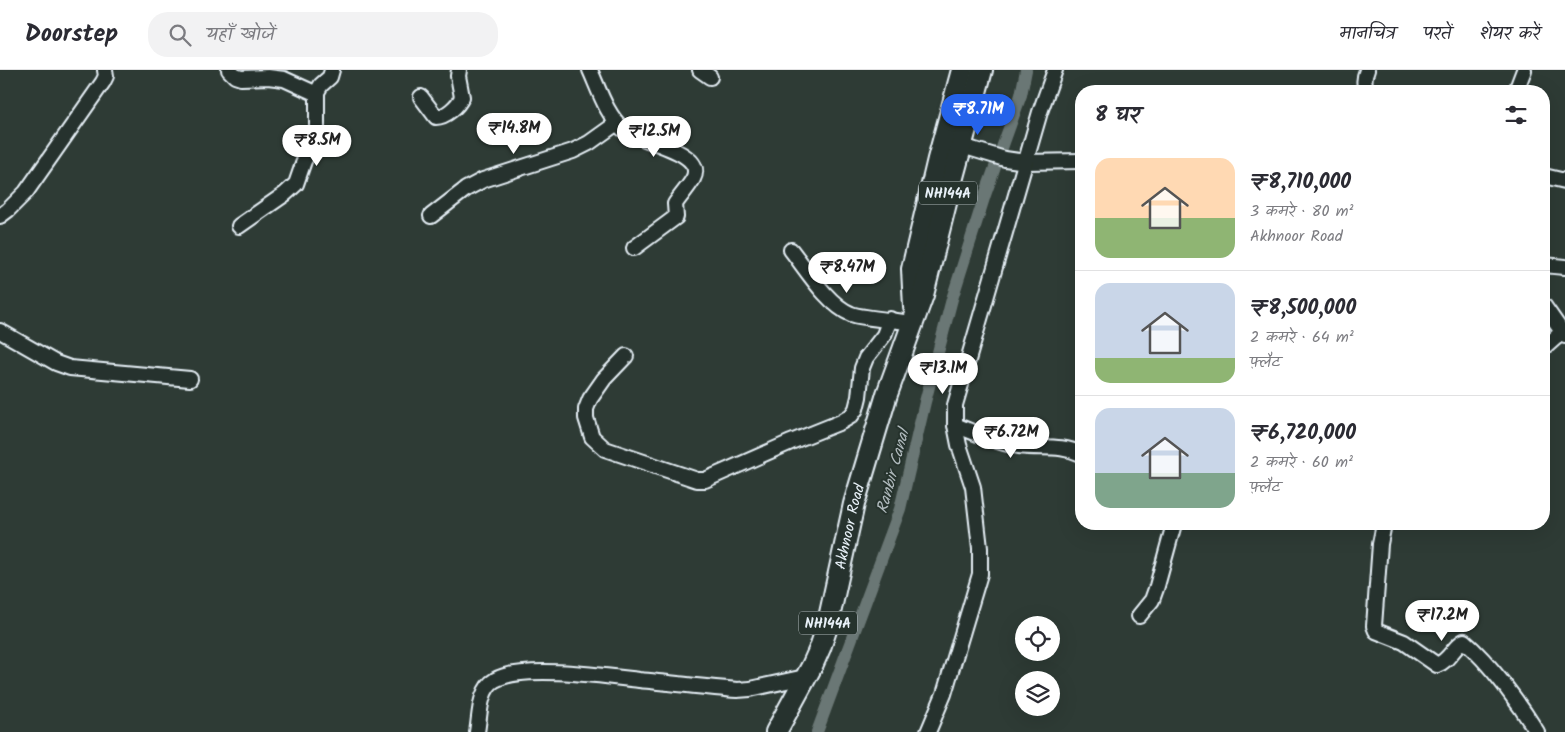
<!DOCTYPE html>
<html lang="hi">
<meta charset="utf-8">
<style>
:root{--surface:#fff;--page:#f2f2f3;--text:#2b2b33;--muted:#7c7c81;--line:#e1e1e2;--accent:#2563eb}
body{margin:0;font-family:Kalam,"Playpen Sans Deva",sans-serif;background:var(--page);color:var(--text);height:100vh;display:flex;flex-direction:column;font-size:19px;white-space:nowrap}
*{box-sizing:border-box;margin:0}
p{font-size:16px;color:var(--muted)}
.icon{flex:none;width:28px;height:28px;fill:none;stroke:currentColor;stroke-width:2;stroke-linecap:round;stroke-linejoin:round}
.map{position:relative;flex:1;overflow:hidden}
.details{position:absolute;left:1075px;top:15px;width:475px;height:445px;display:flex;flex-direction:column;background:var(--surface);border-radius:20px;box-shadow:0 5px 20px #0002}
.details>*{flex:none}
.tools{position:absolute;left:1015px;top:546px;display:grid;gap:10px}
.tools a{display:grid;place-items:center;width:45px;height:45px;border-radius:50%;background:var(--surface);box-shadow:0 5px 20px #0002;font-size:25px}
.price{position:absolute;translate:-50% -42px;padding:0 11px;border-radius:18px;background:#fff;color:#222;font-size:16px;line-height:32px;filter:drop-shadow(0 1px 2px #0008)}
.price::after{content:'';position:absolute;left:50%;top:30px;width:15px;height:11px;margin-left:-8px;background:inherit;clip-path:polygon(0 0,100% 0,50% 100%)}
.price.current{background:var(--accent);color:#fff}
ul{padding:0;list-style:none}
li{display:flex;align-items:center;gap:15px;height:125px;padding:0 20px}
li+li{border-top:1px solid var(--line)}
li span{display:grid;place-items:center;flex:none;width:140px;height:100px;border-radius:15px;color:#555}
li>.icon{margin-inline-start:auto}
span .icon{width:60px;height:60px;fill:#fffc;stroke-width:1}
li b{font-size:21px}
h2{display:flex;justify-content:space-between;align-items:center;height:60px;padding:0 20px;font-size:21px}
header{display:flex;align-items:center;gap:30px;box-sizing:border-box;height:70px;padding:0 25px;background:var(--surface);border-bottom:1px solid var(--line)}
header strong{font-size:24px}
nav{display:flex;gap:28px;margin-inline-start:auto;font-size:18px}
.search{width:350px;height:45px;background:var(--page);display:flex;align-items:center;gap:12px;box-sizing:border-box;padding:0 18px;border-radius:20px;color:var(--muted);font-size:19px}
.map>svg:first-child{display:block}
.lines{fill:none;stroke-linecap:round;stroke-linejoin:round}
.canal{stroke:#6b7775;stroke-width:12}
.minor-casing{stroke:#e8f1f8;stroke-width:18}
.highway-casing{stroke:#e8f1f8;stroke-width:24}
.minor{stroke:#26332d;stroke-width:14}
.highway{stroke:#26332d;stroke-width:20}
.labels{text-anchor:middle;stroke-width:4;stroke-linejoin:round;paint-order:stroke}
.shield{fill:#26332d;stroke:#aeb8bb;stroke-width:1}
.shield-label{font-size:14px;font-weight:bold;fill:#e8f1f8}
.street-label{font-size:15px;fill:#e8f1f8;stroke:#26332d}
.water-label{font-size:16px;font-style:italic;fill:#b0babd;stroke:#26332d}
</style>
<header>
<strong>Doorstep</strong>
<div class="search"><svg class="icon" aria-label="search" viewBox="0 0 24 24"><circle cx="10" cy="10" r="6"/><path d="M15 15l6 6"/></svg>यहाँ खोजें</div>
<nav><a>मानचित्र</a><a>परतें</a><a>शेयर करें</a></nav>
</header>
<div class="map">
<svg width="1565" height="662" viewBox="0 0 1565 662">
<rect width="100%" height="100%" fill="#2e3b35"/>
<filter id="ink" filterUnits="userSpaceOnUse"><feTurbulence type="fractalNoise" baseFrequency=".02" numOctaves="2"/><feDisplacementMap in="SourceGraphic" scale="10" xChannelSelector="R" yChannelSelector="G"/><feConvolveMatrix kernelMatrix="1 2 1 2 8 2 1 2 1" color-interpolation-filters="sRGB"/></filter>
<g filter="url(#ink)">
<g class="lines">
<path class="canal" d="M 817,662 L 900,439 L 925,332 L 952,229 L 985,125 L 1021,25 L 1026,0"/>
<defs>
<g id="minor">
<path d="M 229,0 L 235,6 L 241,8 L 268,7 L 284,9 L 317,24"/>
<path d="M 590,0 C 599,20 607,46 624,60 C 638,71 708,81 693,109 C 688,118 680,126 675,134 L 676,147 L 634,178"/>
<path d="M 700,0 L 710,7"/>
<path d="M 1367,0 C 1364,7 1363,14 1367,21"/>
<path d="M 1516,21 L 1524,0"/>
<path d="M 421,27 L 436,47 C 446,47 458,36 462,27 L 458,6 L 459,0"/>
<path d="M 962,76 L 1005,89 L 1026,92 L 1081,91"/>
<path d="M 1544,106 L 1565,111"/>
<path d="M 0,146 L 8,140 L 26,122 L 103,12 L 106,6 L 105,0"/>
<path d="M 431,146 L 466,119 L 483,110 L 573,81 L 589,73 L 617,53"/>
<path d="M 239,156 L 285,124 L 296,114 L 304,91 L 317,65 L 317,22 L 321,15 L 330,7 L 332,0"/>
<path d="M 791,180 C 806,199 828,235 851,244 C 866,249 896,250 912,253"/>
<path d="M 1544,195 L 1565,197"/>
<path d="M 1544,236 L 1565,266"/>
<path d="M 0,261 L 56,293 L 70,298 L 190,309"/>
<path d="M 1544,278 L 1562,262"/>
<path d="M 626,286 L 604,309 L 590,329 L 586,339 L 586,348 L 592,367 L 605,379 L 697,410 L 705,410 L 791,372 L 841,352 L 851,346 L 856,339 L 859,327 L 862,298 L 866,288 L 884,265 L 890,249"/>
<path d="M 955,355 C 976,363 997,373 1019,376 C 1041,379 1061,374 1081,384"/>
<path d="M 1384,454 L 1380,474 L 1374,556 L 1376,561 L 1404,572 L 1437,595 C 1449,591 1453,577 1464,571 C 1490,593 1519,633 1537,662"/>
<path d="M 1139,546 L 1152,530 L 1157,516 L 1174,454"/>
<path d="M 477,662 C 480,646 479,619 495,610 C 522,594 606,606 639,610 C 671,613 704,617 737,620 L 750,619 L 805,607"/>
<path d="M 928,662 L 944,624 L 980,504 L 980,478 L 973,417 L 959,375 L 955,355 L 955,335 L 1040,42 L 1055,0"/>
</g>
<g id="highway">
<path d="M 914,237 L 912,199 L 938,89 L 962,0"/>
<path id="s1" d="M 776,662 L 812,596 L 820,578 L 827,557 L 854,434 L 887,324 L 923,225 L 947,129 L 982,0"/>
</g>
</defs>
<use href="#minor" class="minor-casing"/>
<use href="#highway" class="highway-casing"/>
<use href="#minor" class="minor"/>
<use href="#highway" class="highway"/>
</g>
</g>
<g class="labels">
<g class="shield">
<rect x="919" y="111.5" width="58" height="23" rx="4"/>
<rect x="799" y="541.5" width="58" height="23" rx="4"/>
</g>
<g class="shield-label">
<text x="948" y="128">NH144A</text>
<text x="828" y="558">NH144A</text>
</g>
<g class="street-label">
<text dy="5" stroke="none"><textPath href="#s1" startOffset="220">Akhnoor Road</textPath></text>
</g>
<g class="water-label">
<text transform="translate(892 401) rotate(-75)" y="6">Ranbir Canal</text>
</g>
</g>
</svg>
<div class="tools">
<a><svg class="icon" aria-label="locate" viewBox="0 0 24 24"><circle cx="12" cy="12" r="6"/><path d="M12 2v4M12 18v4M2 12h4M18 12h4"/></svg></a>
<a><svg class="icon" aria-label="layers" viewBox="0 0 24 24"><path d="M12 4l9 5-9 5-9-5zM3 14l9 5 9-5"/></svg></a>
</div>
<b class="price current" style="left:978px;top:66px">₹8.71M</b>
<b class="price" style="left:514px;top:85px">₹14.8M</b>
<b class="price" style="left:654px;top:88px">₹12.5M</b>
<b class="price" style="left:317px;top:97px">₹8.5M</b>
<b class="price" style="left:847px;top:224px">₹8.47M</b>
<b class="price" style="left:943px;top:325px">₹13.1M</b>
<b class="price" style="left:1011px;top:389px">₹6.72M</b>
<b class="price" style="left:1442px;top:572px">₹17.2M</b>
<section class="details">
<h2>8 घर<svg class="icon" aria-label="filters" viewBox="0 0 24 24"><path d="M4 7h16M4 17h16"/><circle cx="9" cy="7" r="2"/><circle cx="15" cy="17" r="2"/></svg></h2>
<ul>
<li><span style="background:linear-gradient(#ffd9b3 60%,#8fb573 0)"><svg class="icon" aria-label="home" viewBox="0 0 24 24"><path d="M3 11l9-7 9 7M6 9v11h12V9"/></svg></span><div><b>₹8,710,000</b><p>3 कमरे · 80 m²</p><p>Akhnoor Road</p></div></li>
<li><span style="background:linear-gradient(#c9d6e8 75%,#8fb573 0)"><svg class="icon" aria-label="home" viewBox="0 0 24 24"><path d="M3 11l9-7 9 7M6 9v11h12V9"/></svg></span><div><b>₹8,500,000</b><p>2 कमरे · 64 m²</p><p>फ़्लैट</p></div></li>
<li><span style="background:linear-gradient(#c9d6e8 65%,#7fa58c 0)"><svg class="icon" aria-label="home" viewBox="0 0 24 24"><path d="M3 11l9-7 9 7M6 9v11h12V9"/></svg></span><div><b>₹6,720,000</b><p>2 कमरे · 60 m²</p><p>फ़्लैट</p></div></li>
</ul>
</section>
</div>
